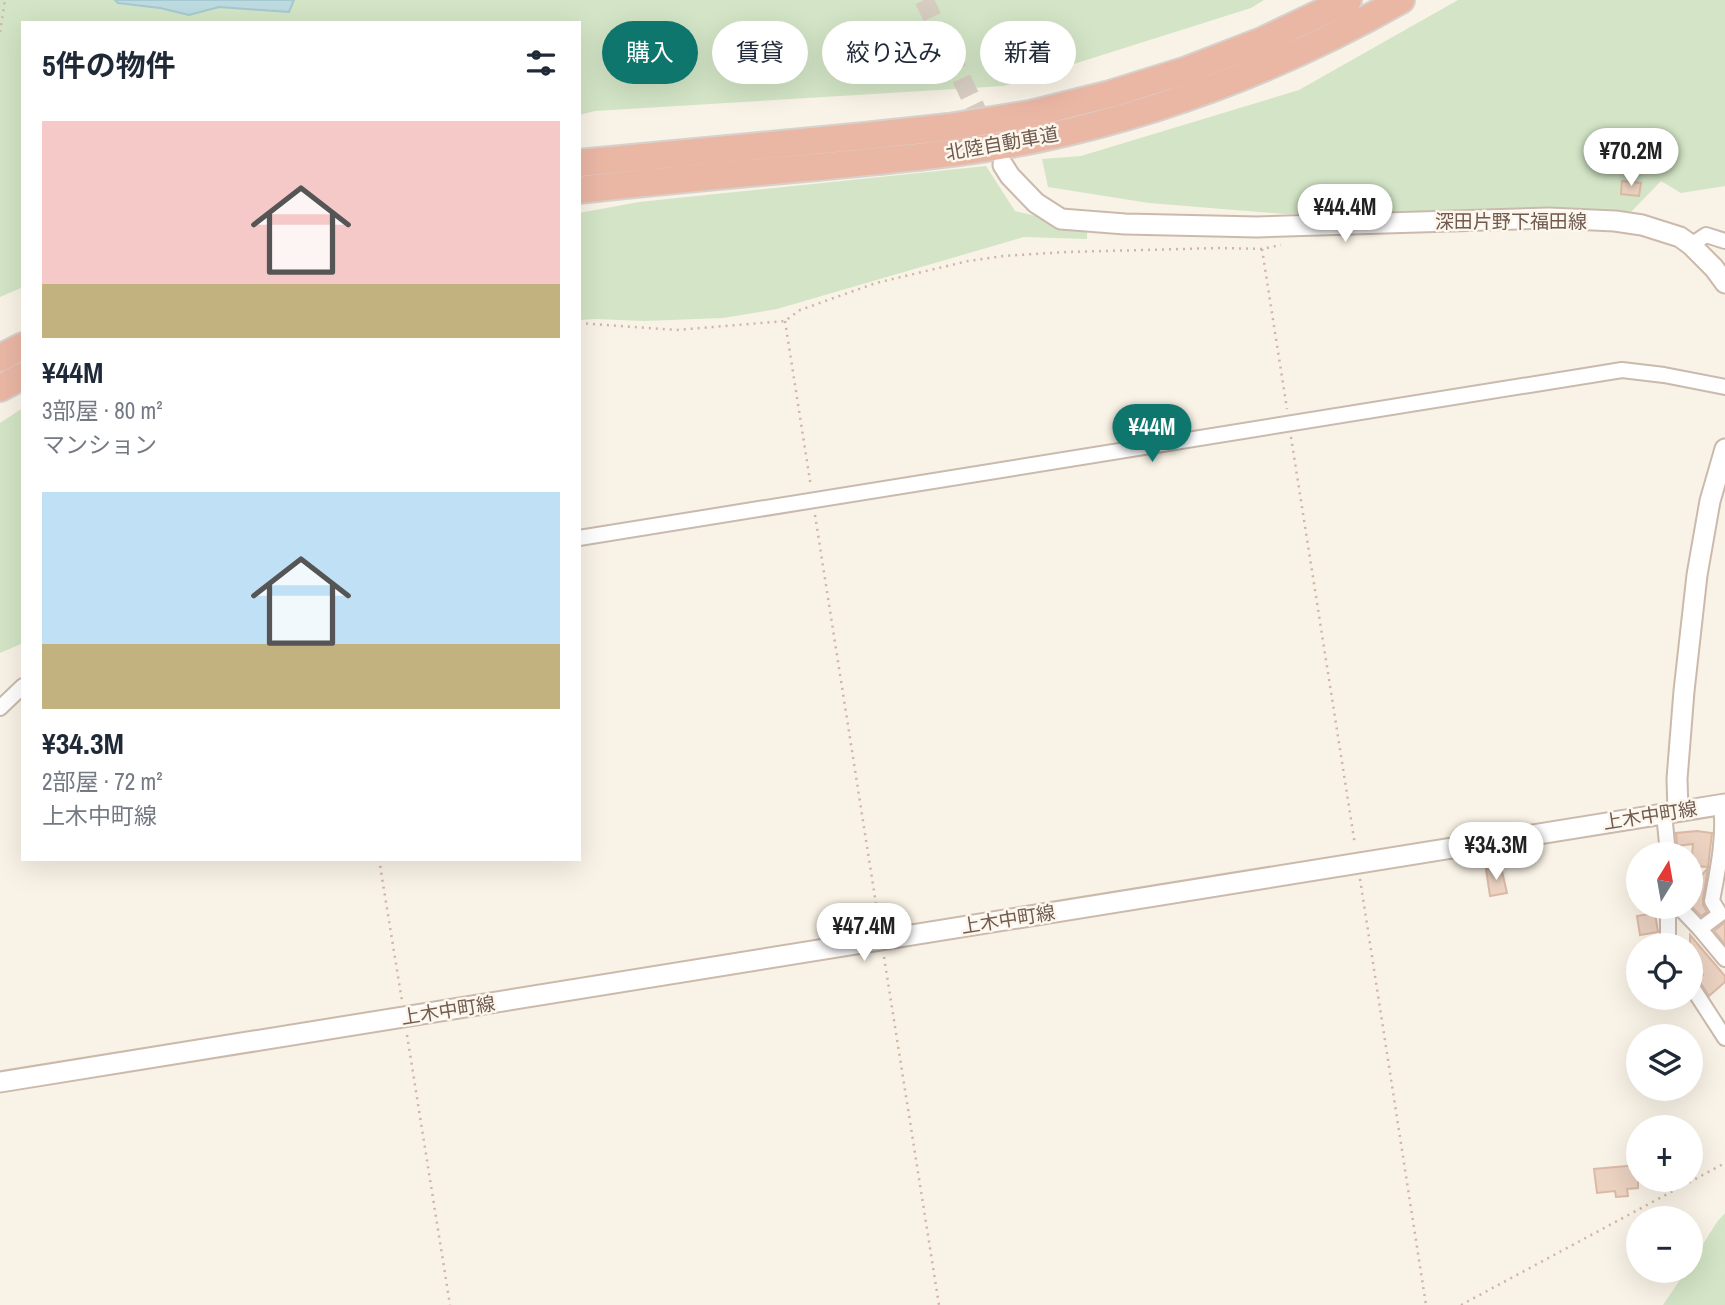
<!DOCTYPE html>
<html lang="ja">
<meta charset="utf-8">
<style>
:root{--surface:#fff;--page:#f6f6f7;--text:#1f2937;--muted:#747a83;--accent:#0f766e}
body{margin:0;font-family:"Archivo Narrow","Noto Sans JP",sans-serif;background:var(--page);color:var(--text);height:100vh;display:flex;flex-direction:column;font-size:26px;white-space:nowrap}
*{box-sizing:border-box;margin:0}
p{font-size:23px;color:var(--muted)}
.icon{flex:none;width:38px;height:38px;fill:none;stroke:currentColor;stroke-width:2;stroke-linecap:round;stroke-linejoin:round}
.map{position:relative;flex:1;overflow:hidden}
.details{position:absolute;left:21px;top:21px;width:560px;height:840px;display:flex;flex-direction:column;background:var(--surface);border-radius:0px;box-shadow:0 7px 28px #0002}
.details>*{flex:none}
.banner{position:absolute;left:602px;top:21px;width:665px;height:63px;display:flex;gap:14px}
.needle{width:46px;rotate:11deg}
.controls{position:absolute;left:1626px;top:842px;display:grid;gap:14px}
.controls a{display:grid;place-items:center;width:77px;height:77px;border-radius:50%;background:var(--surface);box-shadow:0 7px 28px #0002;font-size:35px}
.price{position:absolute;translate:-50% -60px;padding:0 16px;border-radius:24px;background:#fff;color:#222;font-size:23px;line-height:46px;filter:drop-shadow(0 2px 4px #0008)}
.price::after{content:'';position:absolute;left:50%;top:42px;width:21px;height:16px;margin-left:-10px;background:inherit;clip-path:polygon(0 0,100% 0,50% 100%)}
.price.selected{background:var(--accent);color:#fff}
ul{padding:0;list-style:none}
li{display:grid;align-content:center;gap:14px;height:371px;padding:0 21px}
li span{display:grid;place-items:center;height:217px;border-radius:0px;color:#555}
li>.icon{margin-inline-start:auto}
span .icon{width:126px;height:126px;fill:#fffc;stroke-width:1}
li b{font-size:30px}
h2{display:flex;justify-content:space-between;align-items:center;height:84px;padding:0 21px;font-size:30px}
.pill{padding:0 24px;border-radius:32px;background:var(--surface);box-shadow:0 7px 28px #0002;font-size:24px;line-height:63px}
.pill.selected{background:var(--accent);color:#fff}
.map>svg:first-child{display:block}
.green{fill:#d3e5c6}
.water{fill:#bddbe0;stroke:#a5c9d0;stroke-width:2}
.building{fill:#ebd2c1;stroke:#dbb9a4;stroke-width:2}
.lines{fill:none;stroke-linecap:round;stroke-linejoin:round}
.secondary-tunnel{stroke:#d6ccc0;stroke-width:19;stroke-dasharray:19 10;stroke-linecap:butt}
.street-casing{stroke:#c9baad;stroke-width:18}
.secondary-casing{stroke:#cbbaac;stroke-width:23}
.highway-casing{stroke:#d7d1cd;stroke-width:30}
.path{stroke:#cfb5a5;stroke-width:2.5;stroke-dasharray:2 5;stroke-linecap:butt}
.street{stroke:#fff;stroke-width:14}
.secondary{stroke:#fff;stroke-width:19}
.highway{stroke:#ebb7a5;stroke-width:26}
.labels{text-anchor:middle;stroke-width:5;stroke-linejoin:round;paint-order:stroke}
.street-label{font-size:19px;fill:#6f5a4e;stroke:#fcf6ec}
</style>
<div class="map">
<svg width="1725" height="1305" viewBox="0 0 1725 1305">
<rect width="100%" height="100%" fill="#f9f2e6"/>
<g class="green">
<path d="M 0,0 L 115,0 L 119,3 L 160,8 L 189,15 L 219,7 L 289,12 L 294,0 L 1264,0 L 1251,8 L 1004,86 L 595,111 L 579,115 L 579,23 L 23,23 L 23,287 L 0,297 Z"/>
<path d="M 1458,0 L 1725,0 L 1725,186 L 1681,193 L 1661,181 L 1628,215 L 1510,210 L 1286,214 L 1149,203 L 1048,187 L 1042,159 L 1081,156 L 1299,90 Z"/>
<path d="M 986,166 L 1015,211 L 1087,228 L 1087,239 L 1024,237 L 777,309 L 723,318 L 644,321 L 597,319 L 579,320 L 579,213 L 639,202 Z"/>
<path d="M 23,408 L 23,643 L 0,653 L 0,423 Z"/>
<path d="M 1725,1213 L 1725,1305 L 1663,1305 L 1686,1271 L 1690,1270 L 1691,1263 L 1717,1222 Z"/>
</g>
<path class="water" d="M 115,0 L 294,0 L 289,12 L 219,7 L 189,15 L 160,8 L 118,3 Z"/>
<g class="building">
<path d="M 1622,181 L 1641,183 L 1639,196 L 1621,194 Z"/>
<path d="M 1697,831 L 1712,833 L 1708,867 L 1691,866 L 1693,844 L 1677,846 L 1676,833 Z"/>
<path d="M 1501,867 L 1507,893 L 1490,896 L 1486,869 Z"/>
<path d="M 1708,868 L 1703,899 L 1703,905 L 1707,912 L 1701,916 L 1690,905 L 1690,901 L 1699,893 L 1692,886 Z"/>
<path d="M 1655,913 L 1658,932 L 1640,935 L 1637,916 Z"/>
<path d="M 1725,922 L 1725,944 L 1714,931 Z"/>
<path d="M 1690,935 L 1725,976 L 1725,982 L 1709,996 L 1698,979 L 1703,975 L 1690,959 Z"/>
<path d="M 1638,1165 L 1638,1188 L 1627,1189 L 1628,1196 L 1616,1197 L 1615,1191 L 1597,1193 L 1594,1169 Z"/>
</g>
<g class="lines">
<path class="secondary-tunnel" d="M 924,0 L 987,132"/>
<defs>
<g id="street">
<path d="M 1691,245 L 1706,235 L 1725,241"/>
<path d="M 579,538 L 1622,370 L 1664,375 L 1725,387"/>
<path d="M 0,708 L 23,686"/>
<path d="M 1664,813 L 1668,854"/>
<path d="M 1678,906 L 1700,929 L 1725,959"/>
<path d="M 1700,929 L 1720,914 L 1712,901 C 1718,869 1725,836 1721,804"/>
<path d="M 1668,945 L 1668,906"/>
<path d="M 1690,984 L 1725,1038"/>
</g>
<g id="secondary">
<path d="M 1003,165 L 1010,176 L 1036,203 L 1061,219 L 1125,224 L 1257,227 L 1549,218 L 1615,221 L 1642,225 L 1680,237 L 1691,245 L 1714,268 L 1725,283"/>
<path d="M 1678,811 L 1677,779 L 1684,691 L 1697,575 L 1710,501 L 1725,449"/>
<path d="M 0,1082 L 1725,804"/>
</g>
<g id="highway">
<path d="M 579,163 L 865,136 L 949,127 L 1030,114 L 1110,94 L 1187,70 L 1262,41 L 1348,0"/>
<path d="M 579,190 C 658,181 737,174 816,167 C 890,160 964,154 1037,139 C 1165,112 1287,65 1401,0"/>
<path d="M 0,358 L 23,346"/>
<path d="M 0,388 L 23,376"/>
</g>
</defs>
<use href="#street" class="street-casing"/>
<use href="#secondary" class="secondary-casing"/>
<use href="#highway" class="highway-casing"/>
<g class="path">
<path d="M 0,32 L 5,0"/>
<path d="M 1262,249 L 1287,409"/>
<path d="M 785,321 L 811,487"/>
<path d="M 579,323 L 677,330 L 785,321 L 800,310 L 876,283 L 968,261 L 1003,256 L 1067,252 L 1220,248 L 1262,249 L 1281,245"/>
<path d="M 1291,437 L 1355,845"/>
<path d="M 815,515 L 879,923"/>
<path d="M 379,859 L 402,1001"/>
<path d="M 1360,879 L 1426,1305"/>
<path d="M 884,957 L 939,1305"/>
<path d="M 407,1035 L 450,1305"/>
<path d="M 1461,1305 L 1725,1163"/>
</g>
<use href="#street" class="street"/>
<use href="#secondary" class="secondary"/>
<use href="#highway" class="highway"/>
</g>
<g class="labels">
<g class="street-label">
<text transform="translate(1002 143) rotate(-10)" y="7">北陸自動車道</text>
<text x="1511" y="228">深田片野下福田線</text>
<text transform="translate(1650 815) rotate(-9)" y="7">上木中町線</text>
<text transform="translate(1008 919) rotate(-9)" y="7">上木中町線</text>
<text transform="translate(448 1010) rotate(-9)" y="7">上木中町線</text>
</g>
</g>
</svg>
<div class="controls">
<a><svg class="needle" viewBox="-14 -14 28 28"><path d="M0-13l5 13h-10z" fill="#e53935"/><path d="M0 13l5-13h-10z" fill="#747a83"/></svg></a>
<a><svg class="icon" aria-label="locate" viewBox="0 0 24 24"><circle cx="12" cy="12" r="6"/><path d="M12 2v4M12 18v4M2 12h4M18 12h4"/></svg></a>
<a><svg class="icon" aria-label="layers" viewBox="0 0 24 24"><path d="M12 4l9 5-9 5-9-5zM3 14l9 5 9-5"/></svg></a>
<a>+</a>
<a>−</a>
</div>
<b class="price" style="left:1631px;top:188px">¥70.2M</b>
<b class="price" style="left:1345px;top:244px">¥44.4M</b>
<b class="price selected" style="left:1152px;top:464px">¥44M</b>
<b class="price" style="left:1496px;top:882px">¥34.3M</b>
<b class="price" style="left:864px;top:963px">¥47.4M</b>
<div class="banner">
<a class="pill selected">購入</a>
<a class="pill">賃貸</a>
<a class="pill">絞り込み</a>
<a class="pill">新着</a>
</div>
<section class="details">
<h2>5件の物件<svg class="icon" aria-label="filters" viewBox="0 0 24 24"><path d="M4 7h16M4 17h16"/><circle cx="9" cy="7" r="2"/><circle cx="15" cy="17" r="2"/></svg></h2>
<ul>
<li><span style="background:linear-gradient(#f6c9c9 75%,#c2b280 0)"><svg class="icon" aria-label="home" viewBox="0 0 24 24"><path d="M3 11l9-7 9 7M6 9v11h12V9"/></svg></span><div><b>¥44M</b><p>3部屋 · 80 m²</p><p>マンション</p></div></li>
<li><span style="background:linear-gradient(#bfe0f5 70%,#c2b280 0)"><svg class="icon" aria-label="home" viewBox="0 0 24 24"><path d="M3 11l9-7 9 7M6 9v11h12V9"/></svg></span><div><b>¥34.3M</b><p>2部屋 · 72 m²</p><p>上木中町線</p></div></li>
</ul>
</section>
</div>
